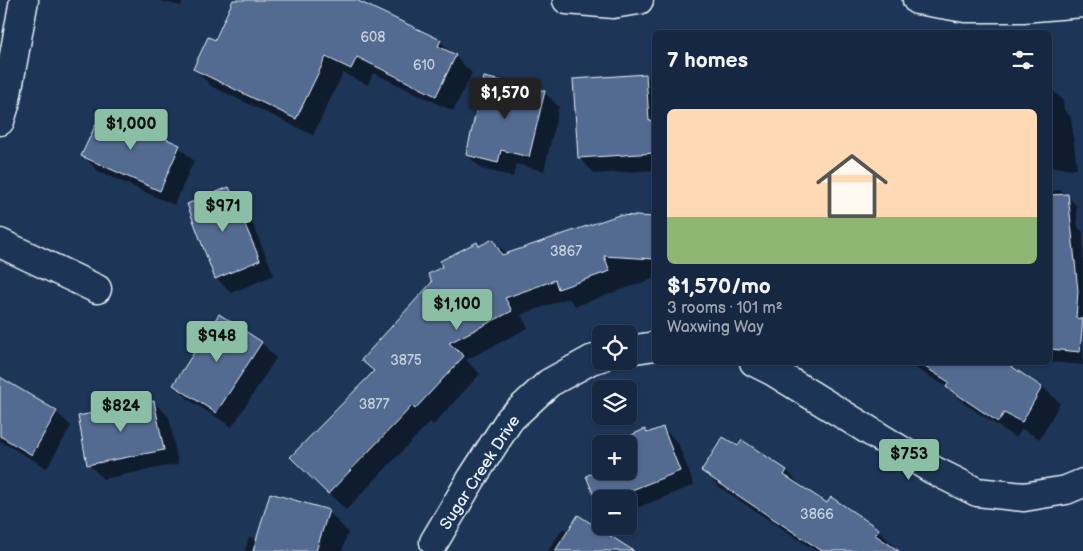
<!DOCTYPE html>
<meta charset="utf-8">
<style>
:root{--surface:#162841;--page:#23344c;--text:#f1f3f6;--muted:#9ea6b1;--line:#35445a;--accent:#8abfa5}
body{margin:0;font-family:"Balsamiq Sans",sans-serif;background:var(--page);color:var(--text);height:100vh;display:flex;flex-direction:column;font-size:19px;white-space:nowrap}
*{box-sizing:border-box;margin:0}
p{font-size:16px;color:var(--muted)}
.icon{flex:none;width:28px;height:28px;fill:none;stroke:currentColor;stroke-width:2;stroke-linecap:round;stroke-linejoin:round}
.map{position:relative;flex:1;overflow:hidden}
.drawer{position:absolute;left:652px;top:30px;width:400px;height:335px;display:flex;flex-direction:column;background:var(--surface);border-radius:8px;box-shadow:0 1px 4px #0004,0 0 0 1px var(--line)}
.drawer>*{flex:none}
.fabs{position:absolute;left:592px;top:325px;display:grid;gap:10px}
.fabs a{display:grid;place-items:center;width:45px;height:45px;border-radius:8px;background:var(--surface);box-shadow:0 1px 4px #0004,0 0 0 1px var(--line);font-size:25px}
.price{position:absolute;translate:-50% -42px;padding:0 11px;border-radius:5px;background:var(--accent);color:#111;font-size:16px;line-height:32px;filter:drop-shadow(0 1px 2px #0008)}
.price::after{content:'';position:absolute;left:50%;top:30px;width:15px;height:11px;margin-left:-8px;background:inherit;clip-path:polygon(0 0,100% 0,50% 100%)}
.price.current{background:#222;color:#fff}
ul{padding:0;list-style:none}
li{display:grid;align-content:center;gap:10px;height:265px;padding:0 15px}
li+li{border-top:1px solid var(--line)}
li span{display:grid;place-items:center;height:155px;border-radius:8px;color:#555}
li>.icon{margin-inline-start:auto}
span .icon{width:90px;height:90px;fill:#fffc;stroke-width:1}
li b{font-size:21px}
h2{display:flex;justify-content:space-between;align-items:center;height:60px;padding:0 15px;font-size:21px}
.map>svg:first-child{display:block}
.shadow{fill:#0007}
.building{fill:#536b91;stroke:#e8f1f8}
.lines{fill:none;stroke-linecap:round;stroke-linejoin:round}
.street-casing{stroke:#e8f1f8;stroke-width:31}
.street{stroke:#1d3557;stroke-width:28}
.labels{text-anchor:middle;stroke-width:4;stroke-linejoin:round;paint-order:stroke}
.number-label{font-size:14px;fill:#c3d0de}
.street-label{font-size:16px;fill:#e8f1f8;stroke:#1d3557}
</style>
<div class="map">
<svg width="1083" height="551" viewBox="0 0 1083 551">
<rect width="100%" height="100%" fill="#1d3557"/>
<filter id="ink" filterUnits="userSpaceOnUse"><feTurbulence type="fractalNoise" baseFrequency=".02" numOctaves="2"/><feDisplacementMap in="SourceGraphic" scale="10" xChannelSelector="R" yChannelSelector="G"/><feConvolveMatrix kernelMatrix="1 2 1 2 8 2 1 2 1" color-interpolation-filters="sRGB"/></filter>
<g filter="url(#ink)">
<g class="shadow">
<path d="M 156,0 L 183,0 L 181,6 Z"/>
<path d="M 235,0 L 353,0 L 440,41 L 472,73 L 453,111 L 373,73 L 368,85 L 343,73 L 313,135 L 211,86 L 195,69 L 215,41 Z"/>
<path d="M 645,75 L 650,80 L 655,80 L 655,170 L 595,174 L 579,157 Z"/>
<path d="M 1050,88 L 1063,100 L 1064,110 L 1071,117 L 1077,169 L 1050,167 Z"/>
<path d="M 544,92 L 559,107 L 544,171 L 516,164 L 513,177 L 482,169 L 467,155 Z"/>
<path d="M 179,147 L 194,161 L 174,205 L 98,171 L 83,156 Z"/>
<path d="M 229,189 L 244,204 L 274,275 L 231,293 L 216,278 Z"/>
<path d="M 1061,190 L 1076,205 L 1078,227 L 1083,232 L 1083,365 L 1050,362 L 1050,191 Z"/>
<path d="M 655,218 L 655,278 L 576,306 L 568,298 L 521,315 L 528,328 L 466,360 L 480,374 L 433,425 L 430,422 L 346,510 L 309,474 L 444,267 L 477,244 L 480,247 L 493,240 L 508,255 Z"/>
<path d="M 219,316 L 262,343 L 276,358 L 232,427 L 189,400 L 174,385 Z"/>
<path d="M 905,362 L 1006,362 L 1042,386 L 1060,403 L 1040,439 L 1022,429 L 1016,438 L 965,404 L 949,388 Z"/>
<path d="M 0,379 L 56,412 L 71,426 L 47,468 L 0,441 Z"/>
<path d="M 154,402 L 169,417 L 178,464 L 103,479 L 89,464 Z"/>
<path d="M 663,428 L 678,443 L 694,485 L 629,511 L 629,499 L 601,499 L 601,506 L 598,503 L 588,476 L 601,471 L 629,471 L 629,444 L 645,430 L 648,434 Z"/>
<path d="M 742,442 L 787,471 L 803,488 L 828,505 L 831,499 L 878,530 L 895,547 L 894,549 L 897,551 L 816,551 L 719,487 L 703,470 L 738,448 Z"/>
<path d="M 328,511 L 348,532 L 342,551 L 245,551 L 249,537 L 258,539 Z"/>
<path d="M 563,528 L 569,532 L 626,551 L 548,551 Z"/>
</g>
<g class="building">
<path d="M 233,0 L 356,0 L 441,40 L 438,46 L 456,55 L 436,96 L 357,57 L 351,69 L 326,57 L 296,119 L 193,69 L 208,37 L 215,40 Z"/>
<path d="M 646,74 L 649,121 L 655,120 L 655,153 L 578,158 L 573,79 Z"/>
<path d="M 484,77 L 545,91 L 529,157 L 501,150 L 498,163 L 466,155 Z"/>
<path d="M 102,111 L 180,145 L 160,191 L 81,156 Z"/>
<path d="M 229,187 L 260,260 L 215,279 L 187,204 Z"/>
<path d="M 1068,194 L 1078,291 L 1076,318 L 1083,319 L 1080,352 L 1050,349 L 1050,195 Z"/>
<path d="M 619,215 L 655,217 L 655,259 L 604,256 L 610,271 L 558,289 L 555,280 L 505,298 L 512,311 L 449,343 L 464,356 L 415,409 L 412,406 L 328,494 L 290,457 L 374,371 L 361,360 L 432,282 L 428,274 L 442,267 L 440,261 L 477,242 L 479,246 L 493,239 L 502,255 Z"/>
<path d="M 219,314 L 262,342 L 216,413 L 173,385 Z"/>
<path d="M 917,362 L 1005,362 L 1042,387 L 1022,422 L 1004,413 L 998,422 L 946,387 L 949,382 Z"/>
<path d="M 0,377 L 57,411 L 32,455 L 0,436 Z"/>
<path d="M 154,401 L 164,450 L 87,465 L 78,416 Z"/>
<path d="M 663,427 L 680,471 L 609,499 L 601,499 L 601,502 L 597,503 L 586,476 L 601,469 L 601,471 L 629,471 L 629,444 L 611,444 L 645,429 L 647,433 Z"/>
<path d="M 723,437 L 738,446 L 742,440 L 787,470 L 784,475 L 827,503 L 831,497 L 879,529 L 875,535 L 899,551 L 822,551 L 701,471 Z"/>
<path d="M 270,493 L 329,510 L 316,551 L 253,551 Z"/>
<path d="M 578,515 L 634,551 L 555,551 Z"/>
</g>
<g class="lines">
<defs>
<g id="street">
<path d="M 567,0 L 613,4 L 639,0"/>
<path d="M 917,0 L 965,8 L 1023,8 L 1083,3"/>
<path d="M 0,121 L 5,105 L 24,0"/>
<path d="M 0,243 L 97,289"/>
<path d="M 629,350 L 655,346"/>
<path d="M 754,362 L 774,372 L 933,470 L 977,492 L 1024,497 L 1066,490 L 1083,483"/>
<path d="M 434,542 L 472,478 L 510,419 L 549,383 L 591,360 L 601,357"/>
</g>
</defs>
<use href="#street" class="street-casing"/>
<use href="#street" class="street"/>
</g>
</g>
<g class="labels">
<g class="number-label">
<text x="373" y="42">608</text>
<text x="424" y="70">610</text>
<text x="566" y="256">3867</text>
<text x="406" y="365">3875</text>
<text x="374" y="409">3877</text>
<text x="817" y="519">3866</text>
</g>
<g class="street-label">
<text transform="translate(479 472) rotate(-57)" y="6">Sugar Creek Drive</text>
</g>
</g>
</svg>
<div class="fabs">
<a><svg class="icon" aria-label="locate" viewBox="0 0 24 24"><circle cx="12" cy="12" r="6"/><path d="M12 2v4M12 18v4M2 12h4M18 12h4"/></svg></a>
<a><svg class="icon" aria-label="layers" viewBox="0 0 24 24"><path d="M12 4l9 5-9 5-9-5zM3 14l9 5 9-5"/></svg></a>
<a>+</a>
<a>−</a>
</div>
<b class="price current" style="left:505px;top:120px">$1,570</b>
<b class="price" style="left:131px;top:151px">$1,000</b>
<b class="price" style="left:223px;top:233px">$971</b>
<b class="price" style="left:457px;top:331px">$1,100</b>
<b class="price" style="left:217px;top:363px">$948</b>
<b class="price" style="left:121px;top:433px">$824</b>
<b class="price" style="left:909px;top:481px">$753</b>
<section class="drawer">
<h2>7 homes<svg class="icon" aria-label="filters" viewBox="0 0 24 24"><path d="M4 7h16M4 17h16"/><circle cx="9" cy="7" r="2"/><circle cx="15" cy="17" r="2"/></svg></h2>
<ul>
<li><span style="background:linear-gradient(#ffd9b3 70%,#8fb573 0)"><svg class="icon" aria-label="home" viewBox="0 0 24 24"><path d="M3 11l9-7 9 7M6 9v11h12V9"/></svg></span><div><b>$1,570/mo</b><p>3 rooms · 101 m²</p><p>Waxwing Way</p></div></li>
</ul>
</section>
</div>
